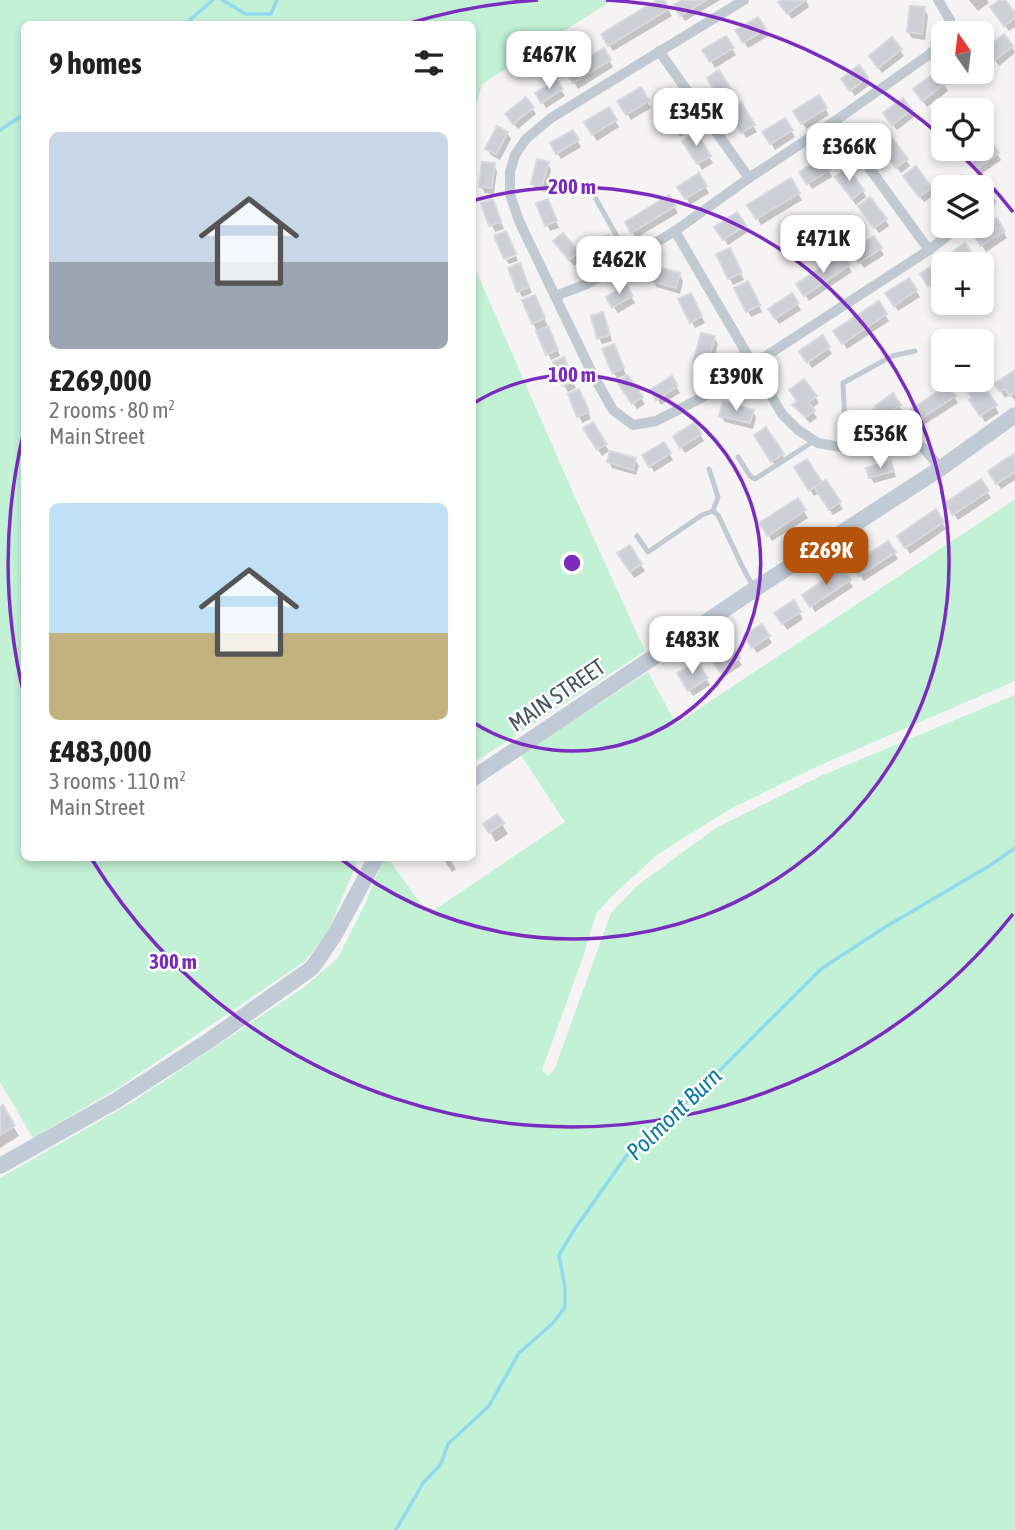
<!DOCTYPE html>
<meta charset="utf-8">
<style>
:root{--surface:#fff;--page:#f2f2f2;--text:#222;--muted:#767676;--accent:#b45309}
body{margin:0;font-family:"Asap Condensed",sans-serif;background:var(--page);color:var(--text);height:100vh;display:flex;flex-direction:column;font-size:26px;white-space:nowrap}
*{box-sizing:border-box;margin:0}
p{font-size:23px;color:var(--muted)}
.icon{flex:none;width:38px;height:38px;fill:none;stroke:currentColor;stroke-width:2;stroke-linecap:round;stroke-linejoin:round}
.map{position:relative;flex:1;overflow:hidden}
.panel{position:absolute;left:21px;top:21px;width:455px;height:840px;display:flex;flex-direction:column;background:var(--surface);border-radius:10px;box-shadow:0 4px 10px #0003}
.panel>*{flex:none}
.needle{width:46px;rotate:346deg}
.buttons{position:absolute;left:931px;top:21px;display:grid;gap:14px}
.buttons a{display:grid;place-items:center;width:63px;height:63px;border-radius:10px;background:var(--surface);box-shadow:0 4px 10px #0003;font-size:35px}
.price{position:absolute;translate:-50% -60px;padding:0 16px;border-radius:14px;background:#fff;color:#222;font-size:23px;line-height:46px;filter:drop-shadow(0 2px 4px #0008)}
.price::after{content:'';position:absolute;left:50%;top:42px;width:21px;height:16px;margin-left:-10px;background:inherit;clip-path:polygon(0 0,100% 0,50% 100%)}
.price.current{background:var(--accent);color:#fff}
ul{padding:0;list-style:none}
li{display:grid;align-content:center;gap:14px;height:371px;padding:0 28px}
li span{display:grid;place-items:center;height:217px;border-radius:10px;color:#555}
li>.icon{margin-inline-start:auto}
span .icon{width:126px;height:126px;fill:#fffc;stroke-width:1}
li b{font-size:30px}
h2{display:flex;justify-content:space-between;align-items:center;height:84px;padding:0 28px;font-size:30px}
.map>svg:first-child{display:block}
.green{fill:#c3f1d5}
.shadow{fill:#0003}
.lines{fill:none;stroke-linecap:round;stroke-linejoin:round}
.stream{stroke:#90daee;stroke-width:3.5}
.building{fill:#cdcfd5;stroke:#d7d9de;stroke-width:2}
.lane{stroke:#c1cad2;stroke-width:5}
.street{stroke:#c1cad2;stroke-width:10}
.secondary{stroke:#c1cbd6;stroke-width:16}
.ring{fill:none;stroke:#7b2cbf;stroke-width:3.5}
.labels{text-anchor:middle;stroke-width:5;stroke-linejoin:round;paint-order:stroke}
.street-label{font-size:23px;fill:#4a5661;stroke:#fff}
.water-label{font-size:24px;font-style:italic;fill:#0c7c9b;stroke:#fff}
.centre{fill:#7b2cbf;stroke:#fff;stroke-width:3.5}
.ring-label{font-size:21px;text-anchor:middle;font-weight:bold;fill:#7b2cbf;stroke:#fff;stroke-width:5;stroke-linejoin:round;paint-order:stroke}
</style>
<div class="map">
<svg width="1015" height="1530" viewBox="0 0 1015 1530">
<rect width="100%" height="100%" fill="#f5f3f3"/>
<g class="green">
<path d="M 0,0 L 612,0 L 482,84 L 473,116 L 472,24 L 24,24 L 24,858 L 359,858 L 327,933 L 305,961 L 115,1090 L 33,1138 L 0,1082 Z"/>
<path d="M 473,264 L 574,495 L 645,651 L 473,763 Z"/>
<path d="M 1015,499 L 1015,681 L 818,766 L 730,809 L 658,854 L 613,895 L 596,914 L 583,957 L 542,1070 L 548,1076 L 555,1068 L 611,913 L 638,885 L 716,828 L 823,775 L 1015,695 L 1015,1530 L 0,1530 L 0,1178 L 131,1103 L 303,988 L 338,958 L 365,904 L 384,858 L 388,858 L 428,914 L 565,822 L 521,755 L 648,672 L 676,724 Z"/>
</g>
<g class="shadow">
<path d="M 660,0 L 662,0 L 672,16 L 613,51 L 603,35 Z"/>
<path d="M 685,0 L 720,0 L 685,21 L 675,6 Z"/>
<path d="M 785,0 L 806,0 L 809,7 L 792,19 L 784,9 Z"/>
<path d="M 969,0 L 987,0 L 989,3 L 978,11 Z"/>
<path d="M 924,9 L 928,15 L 925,40 L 912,38 L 908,32 Z"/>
<path d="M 996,14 L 1015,16 L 1015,27 L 1009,31 Z"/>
<path d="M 757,19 L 768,36 L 748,48 L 738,31 Z"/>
<path d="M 726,38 L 736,55 L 715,68 L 705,51 Z"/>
<path d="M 1012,47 L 1015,53 L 999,66 L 991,55 Z"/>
<path d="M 603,50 L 613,67 L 578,89 L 568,72 Z"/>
<path d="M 900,50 L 904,56 L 882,73 L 874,62 Z"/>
<path d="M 956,72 L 973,72 L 962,80 Z"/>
<path d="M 719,73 L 736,101 L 726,106 L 709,79 Z"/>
<path d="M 936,74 L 948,91 L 927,107 L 919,96 Z"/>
<path d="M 867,77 L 871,84 L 855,96 L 847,85 Z"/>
<path d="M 556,82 L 565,96 L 546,108 L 537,93 Z"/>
<path d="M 640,90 L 651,108 L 631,120 L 620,102 Z"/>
<path d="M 819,97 L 829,115 L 806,129 L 796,111 Z"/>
<path d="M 675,103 L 691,130 L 680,137 L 664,110 Z"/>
<path d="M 740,104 L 757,132 L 746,138 L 730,110 Z"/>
<path d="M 532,108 L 536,114 L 518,129 L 511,120 Z"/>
<path d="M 608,109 L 619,127 L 597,141 L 586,123 Z"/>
<path d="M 911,111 L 914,117 L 897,130 L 889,120 Z"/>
<path d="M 785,120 L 795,137 L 775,150 L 764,132 Z"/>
<path d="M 572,132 L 581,147 L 561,159 L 552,144 Z"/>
<path d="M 507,133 L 511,139 L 500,160 L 491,155 L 487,149 Z"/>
<path d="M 695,135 L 713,163 L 702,170 L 685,141 Z"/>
<path d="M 990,143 L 1001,160 L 980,175 L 968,158 Z"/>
<path d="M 886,153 L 906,160 L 910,166 L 901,173 Z"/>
<path d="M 822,160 L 832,177 L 812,189 L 802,172 Z"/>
<path d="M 548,164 L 551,170 L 546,192 L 536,190 L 533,183 Z"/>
<path d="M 494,165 L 497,171 L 494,194 L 485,193 L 481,187 Z"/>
<path d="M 698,176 L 709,193 L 690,205 L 680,187 Z"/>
<path d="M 790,181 L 802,200 L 761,225 L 750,205 Z"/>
<path d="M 909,182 L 930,189 L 934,195 L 924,202 Z"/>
<path d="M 841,184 L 863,191 L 866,197 L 856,205 Z"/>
<path d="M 669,198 L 678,213 L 636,238 L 627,223 Z"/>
<path d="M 492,201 L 504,229 L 495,232 L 483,204 Z"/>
<path d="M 550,207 L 559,228 L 550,231 L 547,225 Z"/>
<path d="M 864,213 L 885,219 L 889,226 L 879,233 Z"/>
<path d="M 737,214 L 748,232 L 728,245 L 717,228 Z"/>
<path d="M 997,220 L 1007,238 L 986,252 L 975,234 Z"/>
<path d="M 563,235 L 582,259 L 574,266 L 559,248 Z"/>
<path d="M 609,238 L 618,253 L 599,264 L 590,249 Z"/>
<path d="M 874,238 L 884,255 L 864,268 L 853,252 Z"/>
<path d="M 965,246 L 976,262 L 973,264 L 943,264 L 943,284 L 933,291 L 922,274 Z"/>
<path d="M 718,255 L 733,256 L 744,280 L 733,285 Z"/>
<path d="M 516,256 L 518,261 L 509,264 L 506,260 Z"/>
<path d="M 842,256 L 852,272 L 809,301 L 799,285 Z"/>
<path d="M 523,272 L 532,293 L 522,297 L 519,291 Z"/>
<path d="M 679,274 L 683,281 L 680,294 L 656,287 L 653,281 Z"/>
<path d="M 909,280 L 920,297 L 898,311 L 888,294 Z"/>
<path d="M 626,287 L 635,303 L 618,313 L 608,298 Z"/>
<path d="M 737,288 L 751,289 L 762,312 L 751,317 Z"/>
<path d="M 690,295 L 705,323 L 695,328 L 680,300 Z"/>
<path d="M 791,295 L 801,310 L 779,324 L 770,309 Z"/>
<path d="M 538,303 L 560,356 L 551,360 L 533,323 Z"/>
<path d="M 878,304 L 889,321 L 847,349 L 836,332 Z"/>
<path d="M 602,314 L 606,320 L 612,341 L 602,344 L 599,338 Z"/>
<path d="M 714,338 L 718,344 L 710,372 L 699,368 L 695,362 Z"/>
<path d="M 822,338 L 832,354 L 812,368 L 801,351 Z"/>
<path d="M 617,352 L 626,375 L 617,378 L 613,372 Z"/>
<path d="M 567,366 L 576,388 L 568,392 L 564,385 Z"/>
<path d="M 1015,373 L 1015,401 L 1010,394 L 1005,398 L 997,385 Z"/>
<path d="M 628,377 L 645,404 L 637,409 L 620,383 Z"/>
<path d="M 671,378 L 680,393 L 661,405 L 652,390 Z"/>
<path d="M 947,387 L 958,403 L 922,426 L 912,410 Z"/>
<path d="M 985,391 L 999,413 L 985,422 L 972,401 Z"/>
<path d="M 570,395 L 582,397 L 591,419 L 582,423 Z"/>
<path d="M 893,396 L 903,412 L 885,425 L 886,427 L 871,437 L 861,421 L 879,409 Z"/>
<path d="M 815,397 L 819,403 L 811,409 L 817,418 L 810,423 L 798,411 L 795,405 Z"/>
<path d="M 753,411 L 756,418 L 753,429 L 725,422 L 721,416 Z"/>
<path d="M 592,424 L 609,451 L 602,456 L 585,428 Z"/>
<path d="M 694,425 L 704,441 L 685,453 L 675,437 Z"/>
<path d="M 766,429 L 786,461 L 776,467 L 756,435 Z"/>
<path d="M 664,444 L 673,460 L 654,472 L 645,456 Z"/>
<path d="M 1015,455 L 1015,480 L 1001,489 L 990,472 Z"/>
<path d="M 635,460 L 639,466 L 636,475 L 612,468 L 609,462 Z"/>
<path d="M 806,461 L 822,485 L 825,482 L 843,509 L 833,515 L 819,493 L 814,496 L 796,468 Z"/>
<path d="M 891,463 L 896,477 L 874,483 L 870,477 Z"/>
<path d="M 981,482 L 991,498 L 958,520 L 947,504 Z"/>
<path d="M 797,500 L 808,518 L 772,541 L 762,524 Z"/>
<path d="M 935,512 L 946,529 L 910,554 L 899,536 Z"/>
<path d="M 888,543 L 898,559 L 864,581 L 855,566 Z"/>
<path d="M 629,547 L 645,571 L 634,578 L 619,553 Z"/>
<path d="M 842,570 L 853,587 L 815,612 L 805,595 Z"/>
<path d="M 793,602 L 803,619 L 787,630 L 777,613 Z"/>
<path d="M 762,627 L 772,643 L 757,653 L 747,637 Z"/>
<path d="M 730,647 L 742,665 L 724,677 L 713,659 Z"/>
<path d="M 679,674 L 706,679 L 710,685 L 693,696 Z"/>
<path d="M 497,816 L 508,834 L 496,842 L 485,824 Z"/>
<path d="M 443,858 L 449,858 L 456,869 L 452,872 Z"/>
<path d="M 2,1108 L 19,1136 L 0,1148 L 0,1109 Z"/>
</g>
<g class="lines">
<g class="stream">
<path d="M 222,0 L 246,14 L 271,14 L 277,0"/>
<path d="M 185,24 L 213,0"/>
<path d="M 0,130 L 24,114"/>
<path d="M 396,1530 L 423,1483 L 441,1464 L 448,1444 L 489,1406 L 519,1353 L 553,1323 L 565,1307 L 565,1288 L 559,1255 L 574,1230 L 629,1152 L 673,1115 L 707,1083 L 821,969 L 882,929 L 989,866 L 1015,848"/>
</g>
</g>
<g class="building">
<path d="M 657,0 L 664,0 L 669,9 L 608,46 L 601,34 Z"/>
<path d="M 682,0 L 707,0 L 680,16 L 673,5 Z"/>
<path d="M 782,0 L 806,0 L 787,14 L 778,2 Z"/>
<path d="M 1000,0 L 1005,0 L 1015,13 L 1015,18 L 1004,26 L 990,7 Z"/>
<path d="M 910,6 L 925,7 L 922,34 L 907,32 Z"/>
<path d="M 758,17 L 766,29 L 743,43 L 735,30 Z"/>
<path d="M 1004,34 L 1013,46 L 994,61 L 985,49 Z"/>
<path d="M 726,36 L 734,48 L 710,62 L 702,50 Z"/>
<path d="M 892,37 L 902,49 L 878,68 L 869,56 Z"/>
<path d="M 604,48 L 611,60 L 573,83 L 566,71 Z"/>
<path d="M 859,65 L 868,77 L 850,91 L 841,79 Z"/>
<path d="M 719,70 L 734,94 L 721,101 L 707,78 Z"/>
<path d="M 937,71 L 946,83 L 922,101 L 913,89 Z"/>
<path d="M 557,80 L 563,89 L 541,103 L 535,93 Z"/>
<path d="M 641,87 L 649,101 L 626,115 L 617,101 Z"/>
<path d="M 819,95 L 827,108 L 801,124 L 793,111 Z"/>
<path d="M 526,97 L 534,107 L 513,124 L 505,114 Z"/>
<path d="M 903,98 L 912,110 L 892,125 L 883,113 Z"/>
<path d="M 675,100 L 689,123 L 675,132 L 661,109 Z"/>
<path d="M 741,102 L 755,125 L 741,133 L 727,110 Z"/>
<path d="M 609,107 L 617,120 L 592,135 L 584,122 Z"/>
<path d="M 785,118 L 793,130 L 770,144 L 762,132 Z"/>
<path d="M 497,126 L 508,132 L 496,155 L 485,149 Z"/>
<path d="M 573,130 L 579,140 L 556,154 L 550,143 Z"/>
<path d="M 696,132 L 711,156 L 697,164 L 682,141 Z"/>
<path d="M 892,138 L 908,159 L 896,168 L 880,146 Z"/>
<path d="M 990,140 L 999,153 L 975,170 L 966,158 L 979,149 L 982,149 L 982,147 Z"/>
<path d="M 822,158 L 830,170 L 807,184 L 799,172 Z"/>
<path d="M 537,159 L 549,162 L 542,186 L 531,184 Z"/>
<path d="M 482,162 L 495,163 L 492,188 L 479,187 Z"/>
<path d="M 916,166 L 932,188 L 919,197 L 903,176 Z"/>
<path d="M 847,167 L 864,190 L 852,199 L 835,177 Z"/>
<path d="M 699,173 L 707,186 L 685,199 L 677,187 Z"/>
<path d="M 963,175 L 971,187 L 945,187 Z"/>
<path d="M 791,178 L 800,193 L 756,219 L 747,205 Z"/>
<path d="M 669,195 L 676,206 L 631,233 L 625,222 Z"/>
<path d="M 870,197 L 887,219 L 874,228 L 858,206 Z"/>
<path d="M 493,199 L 501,222 L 489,226 L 481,203 Z"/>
<path d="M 548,199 L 557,221 L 545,226 L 536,203 Z"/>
<path d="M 737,212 L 746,225 L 723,240 L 714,227 Z"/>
<path d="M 997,218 L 1005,231 L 981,246 L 973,234 Z"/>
<path d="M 506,231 L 516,254 L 504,259 L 494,236 Z"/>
<path d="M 563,233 L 579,252 L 569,260 L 553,241 Z"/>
<path d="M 609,235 L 616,246 L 593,259 L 587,249 Z"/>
<path d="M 874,236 L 882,248 L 859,263 L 851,251 Z"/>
<path d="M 965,243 L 973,255 L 960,264 L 943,264 L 943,276 L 928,286 L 920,274 Z"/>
<path d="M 730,248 L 742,273 L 728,279 L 716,254 Z"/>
<path d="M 842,254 L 850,265 L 804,296 L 796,284 Z"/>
<path d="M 520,263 L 529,287 L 517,292 L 508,268 Z"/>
<path d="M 655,266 L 680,273 L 676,288 L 651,281 Z"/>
<path d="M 909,278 L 917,290 L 894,306 L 885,293 Z"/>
<path d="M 748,281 L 760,305 L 746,312 L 734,288 Z"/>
<path d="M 626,285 L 633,296 L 612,308 L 606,297 Z"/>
<path d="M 691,293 L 702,316 L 690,323 L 678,299 Z"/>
<path d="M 792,293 L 799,303 L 775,319 L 768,309 Z"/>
<path d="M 535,295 L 545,318 L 532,324 L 522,300 Z"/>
<path d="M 879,301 L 887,314 L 842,344 L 833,331 Z"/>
<path d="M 603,312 L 610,335 L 597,339 L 591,316 Z"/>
<path d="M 548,326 L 558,350 L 546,355 L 536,331 Z"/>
<path d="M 701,333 L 715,336 L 707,366 L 693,362 Z"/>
<path d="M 823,335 L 830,347 L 807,363 L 799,351 Z"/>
<path d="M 614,344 L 624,368 L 612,373 L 602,349 Z"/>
<path d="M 564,357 L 574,381 L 563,386 L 553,362 Z"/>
<path d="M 1015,370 L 1015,392 L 1010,396 L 1005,389 L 1000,392 L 994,384 Z"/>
<path d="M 628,375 L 643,397 L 632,404 L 617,382 Z"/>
<path d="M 672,376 L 678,386 L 656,400 L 650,390 Z"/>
<path d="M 804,379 L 817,396 L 809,402 L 815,411 L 806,417 L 792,405 L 797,401 L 789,390 Z"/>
<path d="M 948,385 L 956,396 L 917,421 L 910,410 Z"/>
<path d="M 979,385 L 983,391 L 986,389 L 997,405 L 980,416 L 969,400 L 972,398 L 968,392 Z"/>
<path d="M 579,389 L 589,412 L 577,417 L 568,394 Z"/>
<path d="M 893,393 L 901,405 L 883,417 L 875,406 Z"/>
<path d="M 723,402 L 754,410 L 750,423 L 719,416 Z"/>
<path d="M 876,408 L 884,420 L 866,432 L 859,420 Z"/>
<path d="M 593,422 L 607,444 L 597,450 L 583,428 Z"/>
<path d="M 694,423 L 702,434 L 680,448 L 673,436 Z"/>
<path d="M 766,427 L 784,454 L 771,462 L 754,435 Z"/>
<path d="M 664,442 L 671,453 L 649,467 L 642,455 Z"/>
<path d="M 610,451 L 636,458 L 633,470 L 607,462 Z"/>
<path d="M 1015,453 L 1015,472 L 996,484 L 988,471 Z"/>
<path d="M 807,459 L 822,482 L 809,491 L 794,467 Z"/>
<path d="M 891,461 L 894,471 L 869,478 L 866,468 Z"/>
<path d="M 981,479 L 989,491 L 953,515 L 945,503 Z"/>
<path d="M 826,480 L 841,502 L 829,510 L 814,487 Z"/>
<path d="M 798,498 L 806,510 L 768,536 L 759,523 Z"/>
<path d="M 936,509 L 944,522 L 905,548 L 897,536 Z"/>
<path d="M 888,541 L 896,552 L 859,576 L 852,565 Z"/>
<path d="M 630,545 L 642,564 L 630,572 L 617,553 Z"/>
<path d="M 842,568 L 851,580 L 810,607 L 802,595 Z"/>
<path d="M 794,600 L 801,612 L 782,624 L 774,613 Z"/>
<path d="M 762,624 L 770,636 L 752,648 L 744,636 Z"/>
<path d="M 731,644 L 740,658 L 720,672 L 710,658 Z"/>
<path d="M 696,660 L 708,678 L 688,691 L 677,673 L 690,666 L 689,665 Z"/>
<path d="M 497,814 L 504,823 L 489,833 L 483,824 Z"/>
<path d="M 3,1105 L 15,1126 L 0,1135 L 0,1107 Z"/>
</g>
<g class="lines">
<g class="lane">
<path d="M 596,199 L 629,258"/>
<path d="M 846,448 L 843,383 L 892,356 L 915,351"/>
<path d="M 738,457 L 750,476 L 755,479 L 814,441"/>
<path d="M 709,469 L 718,497 L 713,511"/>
<path d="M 637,536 L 648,552 L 702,515 L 713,511 L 718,515 L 743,568 L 753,586"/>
</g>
<g class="street">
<path d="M 744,0 L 551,118 L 526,139 L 515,155 L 510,172 L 510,194 L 519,221 L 593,375 L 613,410 L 633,425 L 656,421 L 703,397 L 929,250 L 960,226"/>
<path d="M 938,0 L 950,20 L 947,33"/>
<path d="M 659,51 L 749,178"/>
<path d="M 835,121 L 929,250"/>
<path d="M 982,209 L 991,202"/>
<path d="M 675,231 L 782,414 L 798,430 L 818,443 L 846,448 L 887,447 L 903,441 L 922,447 L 941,468"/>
<path d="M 555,296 L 587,284 L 675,231 L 749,178 L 835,121 L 930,54 L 943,40"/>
</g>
<g class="secondary">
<path d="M 472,779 L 755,589 L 941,468 L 1015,415"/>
<path d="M 0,1166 L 117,1100 L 207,1042 L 312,968 L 334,936 L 376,858"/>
</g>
</g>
<g class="ring">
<path d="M474 403A188 188 0 1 1 474 723"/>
<path d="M475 200A376 376 0 1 1 341 859"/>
<path d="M1013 914A564 564 0 0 1 91 858M24 695A564 564 0 0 1 24 431M407 24A564 564 0 0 1 538 0M606 0A564 564 0 0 1 942 137M957 151A564 564 0 0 1 1013 212"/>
</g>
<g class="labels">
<g class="street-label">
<text transform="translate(557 695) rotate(-34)" y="8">MAIN STREET</text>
</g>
<g class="water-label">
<text transform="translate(674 1114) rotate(-44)" y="8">Polmont Burn</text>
</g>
</g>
<circle cx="572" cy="563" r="10" class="centre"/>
<g class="ring-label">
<text x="572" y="194">200 m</text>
<text x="572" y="382">100 m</text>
<text x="173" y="969">300 m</text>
</g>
</svg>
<div class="buttons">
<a><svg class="needle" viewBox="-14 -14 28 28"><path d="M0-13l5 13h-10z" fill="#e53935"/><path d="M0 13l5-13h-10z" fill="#767676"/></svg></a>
<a><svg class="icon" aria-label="locate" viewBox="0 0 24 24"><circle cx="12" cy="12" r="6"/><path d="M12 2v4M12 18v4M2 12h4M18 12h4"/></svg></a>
<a><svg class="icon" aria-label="layers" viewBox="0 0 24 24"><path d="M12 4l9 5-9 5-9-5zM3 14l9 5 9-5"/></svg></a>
<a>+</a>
<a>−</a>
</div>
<b class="price" style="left:549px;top:91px">£467K</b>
<b class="price" style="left:696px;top:148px">£345K</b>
<b class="price" style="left:849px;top:183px">£366K</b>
<b class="price" style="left:823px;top:275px">£471K</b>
<b class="price" style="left:619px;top:296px">£462K</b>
<b class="price" style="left:736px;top:413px">£390K</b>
<b class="price" style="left:880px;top:470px">£536K</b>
<b class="price current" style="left:826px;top:587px">£269K</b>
<b class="price" style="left:692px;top:676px">£483K</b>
<section class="panel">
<h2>9 homes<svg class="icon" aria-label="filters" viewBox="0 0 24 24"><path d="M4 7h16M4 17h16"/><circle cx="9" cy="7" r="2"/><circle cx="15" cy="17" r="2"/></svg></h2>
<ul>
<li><span style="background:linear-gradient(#c9d6e8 60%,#9aa5b1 0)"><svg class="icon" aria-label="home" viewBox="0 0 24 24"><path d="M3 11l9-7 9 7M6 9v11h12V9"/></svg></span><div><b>£269,000</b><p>2 rooms · 80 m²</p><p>Main Street</p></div></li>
<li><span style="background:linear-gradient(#bfe0f5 60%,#c2b280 0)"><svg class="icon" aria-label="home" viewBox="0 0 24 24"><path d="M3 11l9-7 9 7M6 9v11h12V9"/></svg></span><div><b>£483,000</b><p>3 rooms · 110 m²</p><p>Main Street</p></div></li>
</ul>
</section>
</div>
